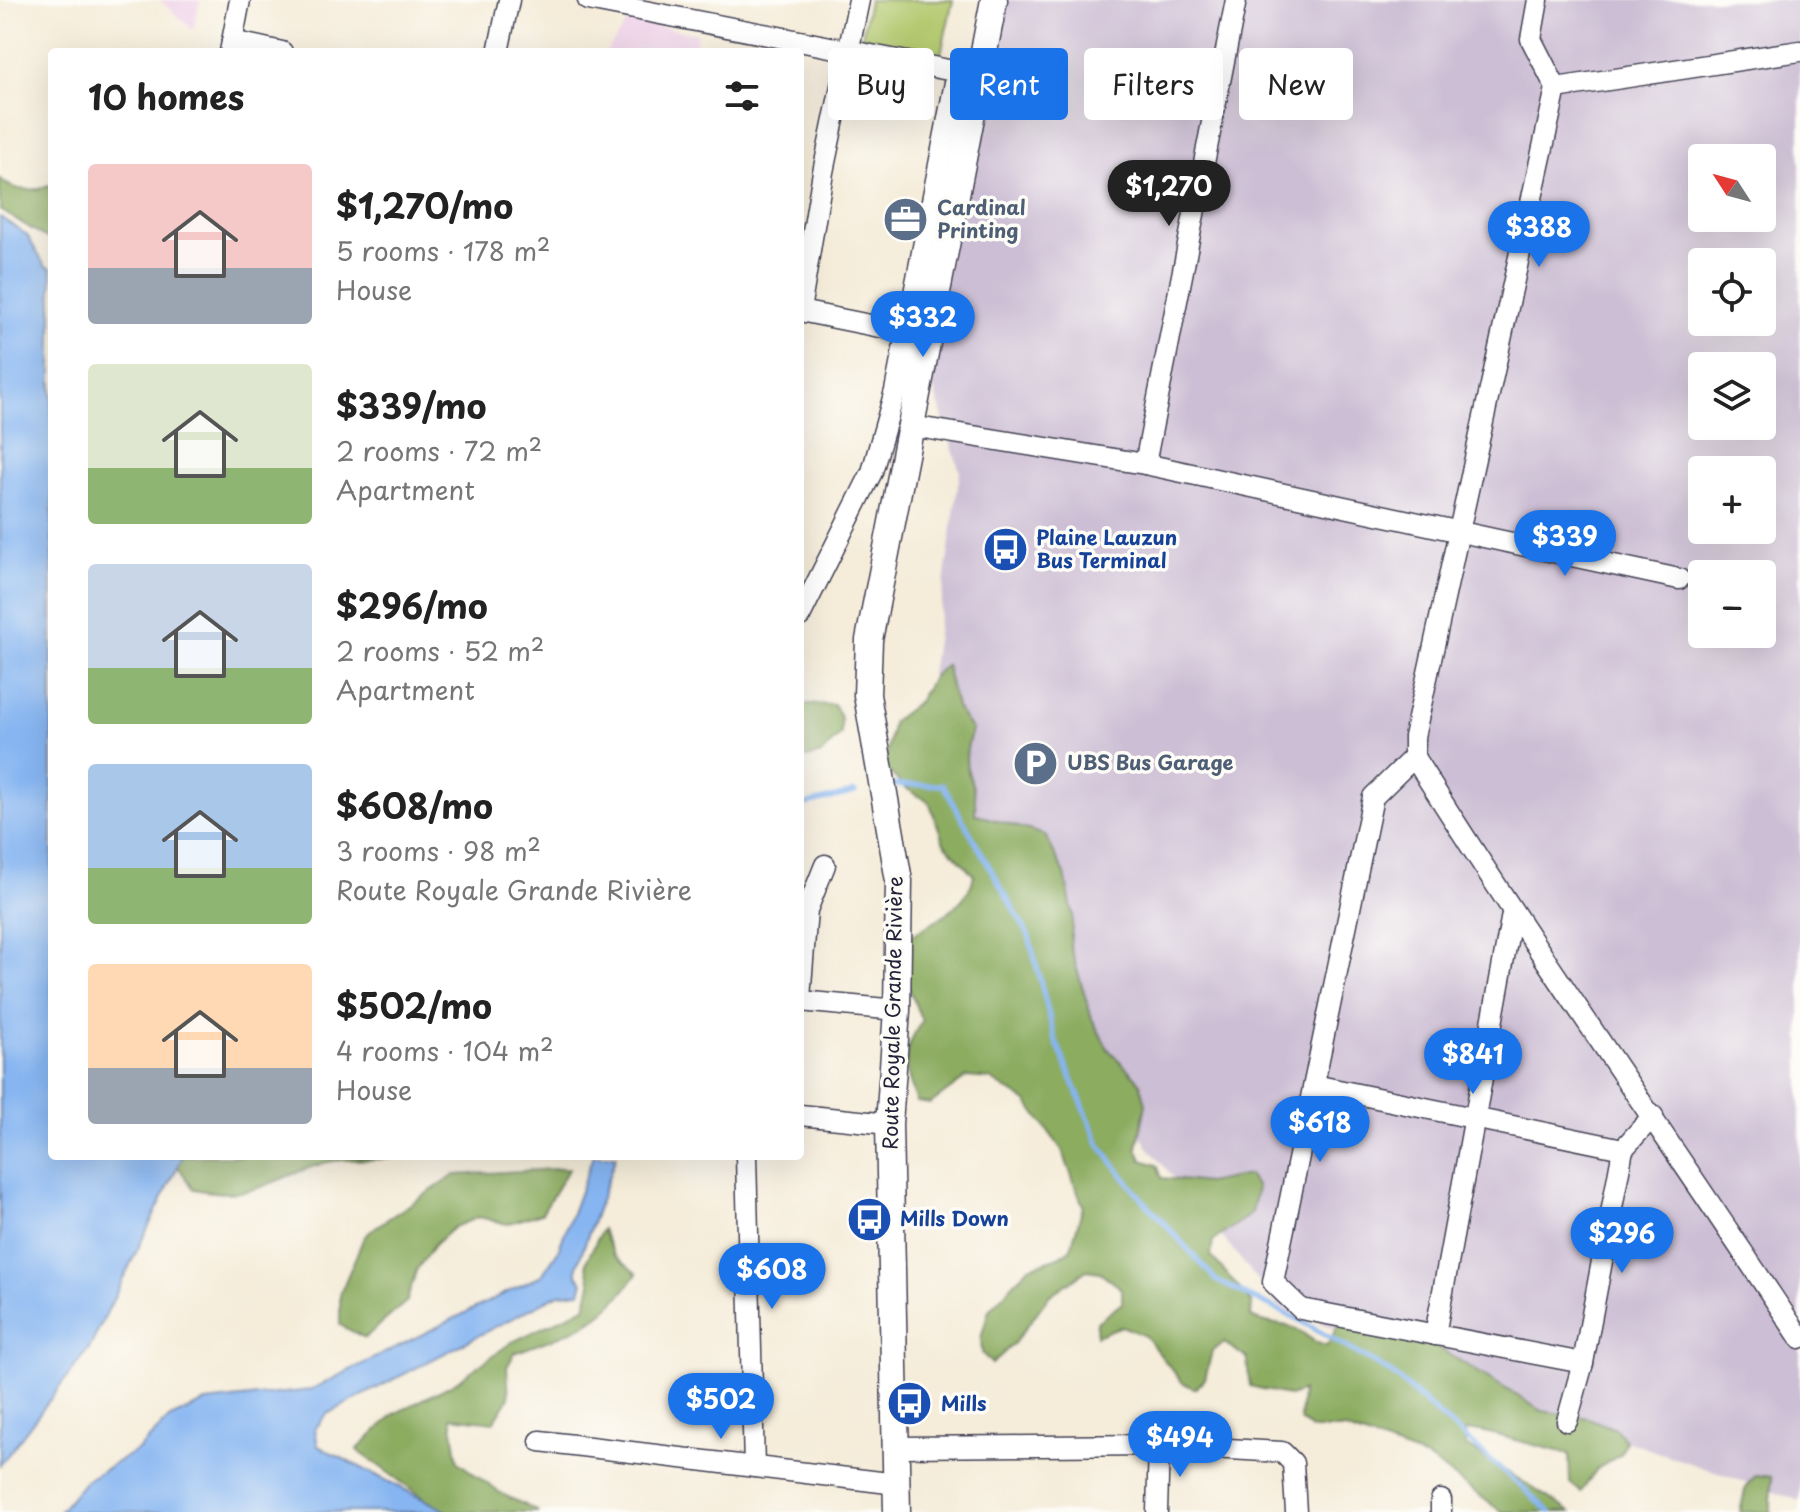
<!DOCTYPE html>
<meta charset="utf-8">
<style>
:root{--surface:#fff;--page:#f2f2f2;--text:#222;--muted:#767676;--accent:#1a73e8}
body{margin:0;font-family:"Playpen Sans",sans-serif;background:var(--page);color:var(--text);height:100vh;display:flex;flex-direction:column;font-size:30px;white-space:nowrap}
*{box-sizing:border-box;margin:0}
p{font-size:26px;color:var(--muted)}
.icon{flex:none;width:44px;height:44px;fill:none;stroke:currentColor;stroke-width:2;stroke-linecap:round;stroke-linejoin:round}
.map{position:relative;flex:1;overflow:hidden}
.side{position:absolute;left:48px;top:48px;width:756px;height:1112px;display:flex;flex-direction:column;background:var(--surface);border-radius:8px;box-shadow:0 8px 32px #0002}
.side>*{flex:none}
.guide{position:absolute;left:828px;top:48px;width:760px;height:72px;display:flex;gap:16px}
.needle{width:52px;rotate:306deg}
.fabs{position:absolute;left:1688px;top:144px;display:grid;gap:16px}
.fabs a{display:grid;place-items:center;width:88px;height:88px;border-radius:8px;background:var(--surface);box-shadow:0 8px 32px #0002;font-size:40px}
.price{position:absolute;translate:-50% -68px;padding:0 18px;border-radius:28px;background:var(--accent);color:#fff;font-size:26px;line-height:52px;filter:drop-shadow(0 2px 4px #0008)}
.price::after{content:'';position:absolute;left:50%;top:48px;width:24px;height:18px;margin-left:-12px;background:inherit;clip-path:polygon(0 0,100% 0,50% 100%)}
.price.current{background:#222;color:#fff}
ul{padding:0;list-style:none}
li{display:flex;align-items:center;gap:24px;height:200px;padding:0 40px}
li span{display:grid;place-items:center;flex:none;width:224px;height:160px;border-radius:8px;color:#555}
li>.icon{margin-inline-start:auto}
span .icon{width:96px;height:96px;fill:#fffc;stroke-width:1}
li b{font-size:34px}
h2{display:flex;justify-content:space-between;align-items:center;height:96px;padding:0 40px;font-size:34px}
.tag{padding:0 28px;border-radius:8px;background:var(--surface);box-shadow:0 8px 32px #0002;font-size:28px;line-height:72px}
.tag.current{background:var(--accent);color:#fff}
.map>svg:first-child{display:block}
.built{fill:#eed0e8}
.industrial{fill:#ccbed4;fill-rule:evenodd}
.green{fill:#b1c76c;stroke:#6a7454;stroke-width:2}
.forest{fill:#8cac60;stroke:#57674e;stroke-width:2}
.water{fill:#86b5f1;stroke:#546c96;stroke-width:2}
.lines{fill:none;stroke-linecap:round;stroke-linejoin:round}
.stream{stroke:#86b5f1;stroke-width:5}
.minor-casing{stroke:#424053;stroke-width:23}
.major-casing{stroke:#424053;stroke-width:29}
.minor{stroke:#fff;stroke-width:20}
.major{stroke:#fff;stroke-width:26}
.labels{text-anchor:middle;stroke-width:7;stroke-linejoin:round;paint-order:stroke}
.service-label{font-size:20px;font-weight:bold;fill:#4e5e75;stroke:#fdfcf7;text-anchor:start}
.transit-label{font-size:20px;font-weight:bold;fill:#164399;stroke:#fdfcf7;text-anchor:start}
.street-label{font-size:20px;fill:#22223b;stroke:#fdfcf7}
</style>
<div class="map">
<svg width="1800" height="1512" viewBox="0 0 1800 1512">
<rect width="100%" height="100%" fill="#fdfcf7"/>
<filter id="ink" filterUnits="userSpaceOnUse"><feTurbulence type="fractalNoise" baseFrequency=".0125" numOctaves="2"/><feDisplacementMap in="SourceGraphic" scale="16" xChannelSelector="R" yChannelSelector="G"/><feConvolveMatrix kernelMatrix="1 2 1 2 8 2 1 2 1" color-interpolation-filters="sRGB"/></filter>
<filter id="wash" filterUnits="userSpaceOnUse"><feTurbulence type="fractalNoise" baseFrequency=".006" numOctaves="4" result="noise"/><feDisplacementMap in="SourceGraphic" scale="32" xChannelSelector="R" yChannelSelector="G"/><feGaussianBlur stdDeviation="1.8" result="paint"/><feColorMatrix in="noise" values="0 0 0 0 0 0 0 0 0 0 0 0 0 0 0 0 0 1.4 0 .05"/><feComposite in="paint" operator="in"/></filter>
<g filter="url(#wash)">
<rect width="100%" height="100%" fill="#f5ecd9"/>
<g class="built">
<path d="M 160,0 L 200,0 L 193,30 Z"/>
<path d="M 629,20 L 697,34 L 694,52 L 606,52 Z"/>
</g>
<path class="industrial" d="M 1003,0 L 1800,0 L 1800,1501 L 1567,1421 L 1279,1306 L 1148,1147 L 917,773 L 960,472 L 927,368 ZM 1702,158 L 1762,158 L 1762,218 L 1702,218 ZM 1702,262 L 1762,262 L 1762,322 L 1702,322 ZM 1702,366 L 1762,366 L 1762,426 L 1702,426 ZM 1702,470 L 1762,470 L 1762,530 L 1702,530 ZM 1702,574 L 1762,574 L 1762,634 L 1702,634 Z"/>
<path class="green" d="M 869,0 L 953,0 L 940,58 L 861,42 Z"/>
<g class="forest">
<path d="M 0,179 C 15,193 33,192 52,185 L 52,241 L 0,210 Z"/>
<path d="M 946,665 L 956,707 L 972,730 C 956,776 978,773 975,814 L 1045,835 L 1065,874 L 1073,915 L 1070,946 L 1092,1019 L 1108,1049 L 1140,1082 L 1146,1104 L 1137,1148 L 1142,1160 L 1157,1165 L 1162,1178 L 1207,1183 L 1248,1175 L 1257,1187 L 1252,1213 L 1213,1241 L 1211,1256 L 1252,1303 L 1251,1317 C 1265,1324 1277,1323 1291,1327 C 1305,1331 1312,1344 1327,1346 L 1341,1320 L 1429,1342 L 1542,1411 L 1588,1418 L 1616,1429 L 1626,1441 L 1621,1454 L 1597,1469 L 1581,1492 L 1570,1483 L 1569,1454 L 1481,1431 L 1465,1431 L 1466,1446 L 1571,1512 L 1502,1512 L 1429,1459 L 1345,1429 L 1311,1429 L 1300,1420 L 1302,1391 L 1290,1396 L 1250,1386 L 1247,1358 L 1224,1343 L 1212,1351 L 1205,1379 L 1195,1389 L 1182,1382 L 1145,1336 L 1122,1326 L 1096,1336 L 1097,1322 L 1122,1303 L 1122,1289 L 1100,1272 L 1087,1270 L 1050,1295 L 1015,1342 L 992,1364 L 982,1353 L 981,1338 L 989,1310 L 1029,1267 L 1059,1257 L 1071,1248 L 1083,1206 L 1062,1150 L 1027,1102 L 990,1079 L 967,1077 L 930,1104 L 917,1102 C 903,1066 901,1053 922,1021 L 906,982 L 909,937 C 934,921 969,906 974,875 L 944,843 L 929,802 L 904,787 L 884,767 L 893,721 L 918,702 L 933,676 Z"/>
<path d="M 800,704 L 834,705 L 841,718 L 841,734 L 821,754 L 800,760 Z"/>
<path d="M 178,1156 L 403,1156 C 377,1163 349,1156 324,1163 C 269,1179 257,1202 194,1189 L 177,1165 Z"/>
<path d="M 569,1168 L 542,1213 L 507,1224 L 479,1217 L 454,1227 L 434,1245 L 416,1271 L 407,1301 L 365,1338 L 340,1325 L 340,1294 L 364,1237 L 377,1226 L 455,1175 Z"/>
<path d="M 602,1229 L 614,1255 L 637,1274 C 599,1328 573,1330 515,1353 L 507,1367 L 509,1398 L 494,1422 L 451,1417 L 458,1462 L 500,1493 L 539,1512 L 443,1512 L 357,1450 L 394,1414 L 453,1384 L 512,1342 L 585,1307 L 591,1284 L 586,1262 Z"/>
<path d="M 1756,1475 L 1771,1477 L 1771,1512 L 1740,1512 L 1746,1486 Z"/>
</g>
<g class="water">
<path d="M 0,217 L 27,235 L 45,266 L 52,269 L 52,1156 L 183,1156 L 90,1347 L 0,1465 Z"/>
<path d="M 593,1156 L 616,1156 L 577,1266 L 577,1275 L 583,1282 L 580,1292 L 559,1294 L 327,1414 L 315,1429 L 318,1446 L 449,1512 L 59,1512 L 85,1481 L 139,1449 L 170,1418 L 206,1402 L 310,1390 L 542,1275 L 558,1251 Z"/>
</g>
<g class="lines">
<g class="stream">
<path d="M 891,785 L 943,785 L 1029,936 L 1055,1039 L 1100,1146 L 1136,1192 L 1217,1281 L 1299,1320 L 1390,1372 L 1550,1512"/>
<path d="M 800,806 L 855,792"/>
</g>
</g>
</g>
<g filter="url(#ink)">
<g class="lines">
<defs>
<g id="minor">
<path d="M 588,0 L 969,74"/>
<path d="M 1538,0 L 1531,39 L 1556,88 L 1414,737 L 1414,757 C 1537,954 1672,1144 1800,1338"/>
<path d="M 232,41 L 282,52"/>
<path d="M 230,52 L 240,0"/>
<path d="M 498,52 L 509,0"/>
<path d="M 1556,88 L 1800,51"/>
<path d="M 800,310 L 823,172 L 859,0"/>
<path d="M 800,311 L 905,332"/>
<path d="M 911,426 L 1145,464 L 1679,579"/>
<path d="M 1145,464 L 1236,0"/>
<path d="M 800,616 L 872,472 L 895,391 L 957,72"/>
<path d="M 1414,757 L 1373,797 L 1273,1282 L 1301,1309 L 1583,1363"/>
<path d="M 800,998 L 807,910 L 825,865"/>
<path d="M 800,1001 L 897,1010"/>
<path d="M 1314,1085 L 1623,1149"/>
<path d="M 800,1115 L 889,1124"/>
<path d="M 746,1156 L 754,1467"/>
<path d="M 1435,1335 L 1512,914"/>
<path d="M 1567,1421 L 1583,1363 L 1623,1149 L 1653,1116"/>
<path d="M 540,1441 L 897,1484"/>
<path d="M 897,1447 L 1159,1445 L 1282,1452 L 1293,1463 L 1296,1512"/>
<path d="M 1157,1512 L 1159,1445"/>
<path d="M 1441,1512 L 1441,1500"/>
</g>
<path id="major" d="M 897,1512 L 889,1124 L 897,1010 L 899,881 L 867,695 L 869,640 L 994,0"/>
</defs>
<use href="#minor" class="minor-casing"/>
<use href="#major" class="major-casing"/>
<use href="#minor" class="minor"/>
<use href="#major" class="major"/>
</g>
</g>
<defs>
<symbol id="office-disc" viewBox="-11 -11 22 22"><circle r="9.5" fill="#5c6f8a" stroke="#fdfcf7"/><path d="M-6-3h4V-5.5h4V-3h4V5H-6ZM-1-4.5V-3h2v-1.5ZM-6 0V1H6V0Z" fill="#fff"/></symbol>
<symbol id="bus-disc" viewBox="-11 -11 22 22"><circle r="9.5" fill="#1a4fb4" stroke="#fdfcf7"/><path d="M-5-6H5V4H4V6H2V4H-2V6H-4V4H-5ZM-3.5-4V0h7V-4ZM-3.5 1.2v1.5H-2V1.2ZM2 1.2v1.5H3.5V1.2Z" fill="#fff"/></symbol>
<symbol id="parking-disc" viewBox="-11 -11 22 22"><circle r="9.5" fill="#5c6f8a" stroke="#fdfcf7"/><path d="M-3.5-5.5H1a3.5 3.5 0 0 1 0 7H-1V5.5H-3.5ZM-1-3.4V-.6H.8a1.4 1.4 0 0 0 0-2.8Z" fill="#fff"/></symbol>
</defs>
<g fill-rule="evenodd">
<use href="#office-disc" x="880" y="194" width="51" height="51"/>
<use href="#bus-disc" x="980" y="524" width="51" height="51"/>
<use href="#parking-disc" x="1010" y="738" width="51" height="51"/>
<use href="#bus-disc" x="844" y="1194" width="51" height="51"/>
<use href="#bus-disc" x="884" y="1378" width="51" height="51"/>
</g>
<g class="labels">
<g class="service-label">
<text x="937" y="215">Cardinal<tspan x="937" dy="23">Printing</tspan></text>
<text x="1067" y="770">UBS Bus Garage</text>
</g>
<g class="transit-label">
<text x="1036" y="545">Plaine Lauzun<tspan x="1036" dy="23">Bus Terminal</tspan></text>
<text x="900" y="1226">Mills Down</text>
<text x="941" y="1411">Mills</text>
</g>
<g class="street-label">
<text transform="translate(893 1013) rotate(-89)" y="7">Route Royale Grande Rivière</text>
</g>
</g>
</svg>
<div class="fabs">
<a><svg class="needle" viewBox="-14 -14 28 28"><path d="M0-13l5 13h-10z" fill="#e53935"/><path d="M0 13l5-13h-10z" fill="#767676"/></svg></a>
<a><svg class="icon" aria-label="locate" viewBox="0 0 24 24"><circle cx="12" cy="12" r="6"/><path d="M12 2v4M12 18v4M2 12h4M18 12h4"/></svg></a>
<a><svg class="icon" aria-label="layers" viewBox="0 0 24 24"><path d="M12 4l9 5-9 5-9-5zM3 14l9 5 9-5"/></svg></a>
<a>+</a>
<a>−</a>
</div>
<b class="price current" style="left:1169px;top:228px">$1,270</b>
<b class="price" style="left:1539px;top:269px">$388</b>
<b class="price" style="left:923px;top:359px">$332</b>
<b class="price" style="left:1565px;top:578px">$339</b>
<b class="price" style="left:1473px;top:1096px">$841</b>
<b class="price" style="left:1320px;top:1164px">$618</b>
<b class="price" style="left:1622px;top:1275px">$296</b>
<b class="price" style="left:772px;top:1311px">$608</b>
<b class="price" style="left:721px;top:1441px">$502</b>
<b class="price" style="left:1180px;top:1479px">$494</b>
<div class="guide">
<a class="tag">Buy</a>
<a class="tag current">Rent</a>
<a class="tag">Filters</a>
<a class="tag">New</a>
</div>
<section class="side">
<h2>10 homes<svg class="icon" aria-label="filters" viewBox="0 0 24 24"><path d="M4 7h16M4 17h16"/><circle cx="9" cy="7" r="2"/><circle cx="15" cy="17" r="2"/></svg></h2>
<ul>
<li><span style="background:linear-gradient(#f6c9c9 65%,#9aa5b1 0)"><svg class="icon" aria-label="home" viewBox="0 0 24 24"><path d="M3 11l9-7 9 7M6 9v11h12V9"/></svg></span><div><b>$1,270/mo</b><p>5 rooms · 178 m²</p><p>House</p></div></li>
<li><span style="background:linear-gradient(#dfe7d0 65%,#8fb573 0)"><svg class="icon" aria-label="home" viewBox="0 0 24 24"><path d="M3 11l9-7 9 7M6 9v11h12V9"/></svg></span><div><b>$339/mo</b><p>2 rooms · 72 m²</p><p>Apartment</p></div></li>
<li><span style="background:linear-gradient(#c9d6e8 65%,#8fb573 0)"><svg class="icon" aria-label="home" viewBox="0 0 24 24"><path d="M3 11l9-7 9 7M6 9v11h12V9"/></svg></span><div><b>$296/mo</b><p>2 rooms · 52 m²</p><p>Apartment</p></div></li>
<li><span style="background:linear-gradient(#a9c7e8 65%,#8fb573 0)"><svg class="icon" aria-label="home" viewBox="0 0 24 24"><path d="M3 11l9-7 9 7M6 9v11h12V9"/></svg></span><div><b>$608/mo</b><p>3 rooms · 98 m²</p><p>Route Royale Grande Rivière</p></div></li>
<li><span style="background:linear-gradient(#ffd9b3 65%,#9aa5b1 0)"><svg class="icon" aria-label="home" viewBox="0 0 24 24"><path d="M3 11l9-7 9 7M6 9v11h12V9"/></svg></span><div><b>$502/mo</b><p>4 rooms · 104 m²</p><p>House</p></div></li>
</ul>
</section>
</div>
